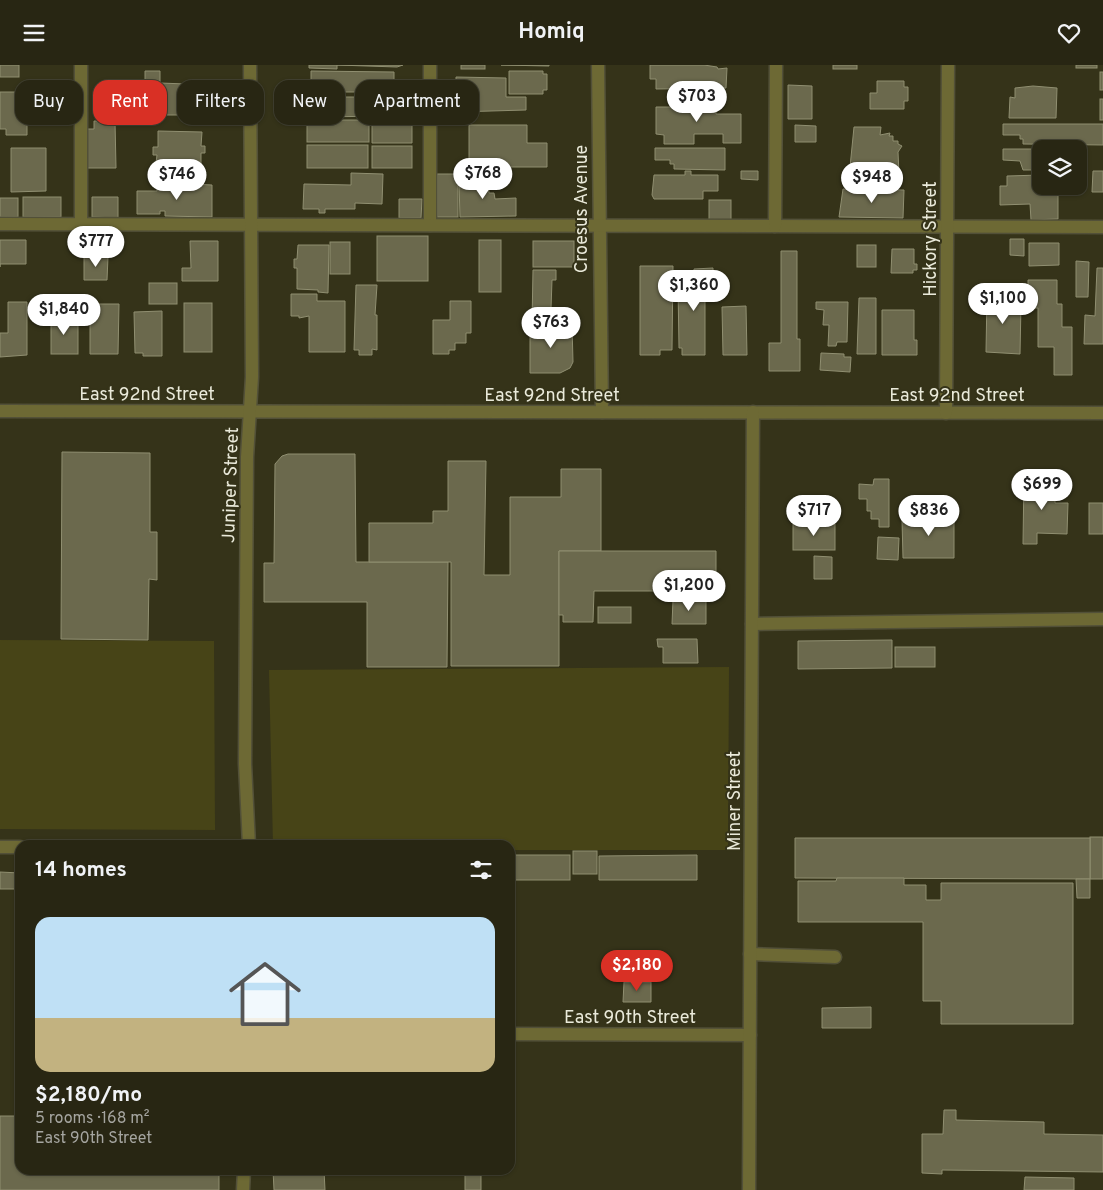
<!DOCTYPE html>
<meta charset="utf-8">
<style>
:root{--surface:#282613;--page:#343221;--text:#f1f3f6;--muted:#a5a5a0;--line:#444333;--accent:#d93025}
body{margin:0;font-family:Overpass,sans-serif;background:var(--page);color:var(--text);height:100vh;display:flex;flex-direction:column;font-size:19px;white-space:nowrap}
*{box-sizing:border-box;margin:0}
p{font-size:16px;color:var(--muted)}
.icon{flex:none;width:28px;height:28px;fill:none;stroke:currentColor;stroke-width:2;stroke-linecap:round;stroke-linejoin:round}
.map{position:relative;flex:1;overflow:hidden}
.panel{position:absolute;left:15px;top:775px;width:500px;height:335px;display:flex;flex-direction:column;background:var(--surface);border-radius:15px;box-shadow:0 1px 4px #0004,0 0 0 1px var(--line)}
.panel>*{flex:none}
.hud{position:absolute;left:15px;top:15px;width:500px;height:45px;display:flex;gap:10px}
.controls{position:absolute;left:1032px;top:75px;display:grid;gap:10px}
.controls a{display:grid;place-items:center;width:55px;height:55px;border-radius:10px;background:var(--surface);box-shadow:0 1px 4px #0004,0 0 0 1px var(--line);font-size:25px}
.price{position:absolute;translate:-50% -42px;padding:0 11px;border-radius:18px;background:#fff;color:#222;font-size:16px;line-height:32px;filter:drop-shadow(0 1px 2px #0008)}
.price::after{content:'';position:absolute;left:50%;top:30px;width:15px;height:11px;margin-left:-8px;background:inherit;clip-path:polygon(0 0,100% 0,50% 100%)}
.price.active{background:var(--accent);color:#fff}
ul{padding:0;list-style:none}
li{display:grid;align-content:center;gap:10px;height:265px;padding:0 20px}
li+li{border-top:1px solid var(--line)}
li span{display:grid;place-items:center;height:155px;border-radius:15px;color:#555}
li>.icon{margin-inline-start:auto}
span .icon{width:90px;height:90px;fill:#fffc;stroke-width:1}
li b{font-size:21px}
h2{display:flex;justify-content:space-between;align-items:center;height:60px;padding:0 20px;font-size:21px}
.pill{padding:0 18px;border-radius:15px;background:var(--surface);box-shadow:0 1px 4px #0004,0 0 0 1px var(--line);font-size:18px;line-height:45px}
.pill.active{background:var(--accent);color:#fff}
header{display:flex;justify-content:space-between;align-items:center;height:65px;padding:0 20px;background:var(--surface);font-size:22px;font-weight:700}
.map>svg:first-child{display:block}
.green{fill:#474417}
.building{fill:#6b694d;stroke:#908f71}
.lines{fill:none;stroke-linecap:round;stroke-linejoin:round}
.minor-casing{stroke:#525038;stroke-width:15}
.minor{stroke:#6d6934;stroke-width:12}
.labels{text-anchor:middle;stroke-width:4;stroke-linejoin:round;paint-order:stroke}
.street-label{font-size:18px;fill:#eaeada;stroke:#353319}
</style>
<header><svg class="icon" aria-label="menu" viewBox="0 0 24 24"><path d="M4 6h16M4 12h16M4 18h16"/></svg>Homiq<svg class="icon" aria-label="heart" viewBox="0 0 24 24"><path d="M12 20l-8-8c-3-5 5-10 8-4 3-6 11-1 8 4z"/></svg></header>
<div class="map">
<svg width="1103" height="1125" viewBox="0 0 1103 1125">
<rect width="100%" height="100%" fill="#353319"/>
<g class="green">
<path d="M 0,575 L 214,576 L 215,765 L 0,764 Z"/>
<path d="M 729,602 L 728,785 L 510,785 L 510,780 L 273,780 L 269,605 Z"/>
</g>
<g class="building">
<rect x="0" y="0" width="19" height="12"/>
<path d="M 309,0 L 403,0 L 397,2 L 337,0 L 337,4 L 309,3 Z"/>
<rect x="461" y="0" width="24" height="4"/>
<path d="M 501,0 L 549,0 L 549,1 Z"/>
<path d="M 650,0 L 704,0 L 717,2 L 718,4 L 727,3 L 726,23 L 656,24 L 656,14 L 650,14 Z"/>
<rect x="833" y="0" width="24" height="4"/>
<rect x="1076" y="0" width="21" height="3"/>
<path d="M 145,6 L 160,6 L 160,18 L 186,19 L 186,30 L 207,30 L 206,50 L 117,50 L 117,19 L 145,18 Z"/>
<path d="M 311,6 L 394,7 L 394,27 L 311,27 Z"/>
<path d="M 509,6 L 543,6 L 543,9 L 547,9 L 547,25 L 543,25 L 543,29 L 509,29 Z"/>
<rect x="1100" y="7" width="3" height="18"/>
<path d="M 456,12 L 506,13 L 506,32 L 526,32 L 526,45 L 456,47 Z"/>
<path d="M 877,16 L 904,16 L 904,22 L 908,22 L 908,36 L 904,36 L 904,44 L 870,44 L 870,28 L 877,28 Z"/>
<path d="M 788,20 L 812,21 L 812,54 L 788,54 Z"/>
<path d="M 1033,21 L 1057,23 L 1056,53 L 1009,53 L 1010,32 L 1015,33 L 1015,23 Z"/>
<path d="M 0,27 L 27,27 L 27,40 L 30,40 L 30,49 L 27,49 L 27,70 L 6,70 L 6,64 L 0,64 Z"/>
<path d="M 402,31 L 419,32 L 419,40 L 411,40 L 411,53 L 394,51 L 311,52 L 311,32 L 393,32 L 393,35 L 402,35 Z"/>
<rect x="1100" y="34" width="3" height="21"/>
<path d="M 691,35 L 716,35 L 716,49 L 741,49 L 741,78 L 723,78 L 723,69 L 694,69 L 694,79 L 664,79 L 664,70 L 656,69 L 656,42 L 691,42 Z"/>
<rect x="307" y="55" width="62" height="22"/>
<path d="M 372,55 L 412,56 L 412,78 L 372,78 Z"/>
<path d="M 94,56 L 115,56 L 116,103 L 87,103 L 87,64 L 94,64 Z"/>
<path d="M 1003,59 L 1103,59 L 1103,80 L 1023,79 L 1023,74 L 1020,74 L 1020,70 L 1003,70 Z"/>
<path d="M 469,60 L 527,60 L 527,78 L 547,78 L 547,102 L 486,102 L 486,94 L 469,94 Z"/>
<path d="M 795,60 L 816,61 L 816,77 L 795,77 Z"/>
<path d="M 854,62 L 881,62 L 880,70 L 890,68 L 889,71 L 893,71 L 893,76 L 898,76 L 898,79 L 902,81 L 898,87 L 899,109 L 874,109 L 874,102 L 850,102 Z"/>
<path d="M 158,66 L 202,67 L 201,81 L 205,81 L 205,88 L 201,88 L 201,99 L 156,98 L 157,90 L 153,90 L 153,82 L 158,82 Z"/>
<rect x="307" y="80" width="61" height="23"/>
<rect x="372" y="81" width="40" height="22"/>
<path d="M 11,83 L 46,83 L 46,126 L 11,127 Z"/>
<path d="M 655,83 L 725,83 L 725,105 L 674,104 L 674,99 L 670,99 L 670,95 L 655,95 Z"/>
<path d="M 1003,84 L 1041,84 L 1041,105 L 1023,105 L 1020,96 L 1003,95 Z"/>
<path d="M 685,106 L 691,106 L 691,110 L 718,110 L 718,126 L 703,126 L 703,134 L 654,134 L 652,130 L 654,110 L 685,110 Z"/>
<path d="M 741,106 L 758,106 L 758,115 L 741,114 Z"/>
<path d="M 1093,106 L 1103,106 L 1103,127 L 1092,127 Z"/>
<path d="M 351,108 L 383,109 L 382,139 L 355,138 L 355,144 L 325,144 L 325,148 L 319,148 L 319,144 L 303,144 L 304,119 L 351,120 Z"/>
<rect x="437" y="109" width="21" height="43"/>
<path d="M 470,109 L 488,109 L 489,128 L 494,128 L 495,134 L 516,133 L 516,151 L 460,152 L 459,118 L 470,117 Z"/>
<path d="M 1041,110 L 1041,121 L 1052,121 L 1053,128 L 1058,128 L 1058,154 L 1031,155 L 1030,139 L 1000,140 L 1000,121 L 1007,121 L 1007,111 Z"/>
<path d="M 192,119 L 212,120 L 212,152 L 165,151 L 165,146 L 160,146 L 160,149 L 137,149 L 137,126 L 157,126 L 157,121 L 192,121 Z"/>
<path d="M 843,124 L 904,125 L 903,153 L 839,152 Z"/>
<rect x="23" y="132" width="38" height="20"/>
<path d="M 92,132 L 118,132 L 118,153 L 92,152 Z"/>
<rect x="0" y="133" width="18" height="19"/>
<path d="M 399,134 L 422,134 L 421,153 L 399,153 Z"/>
<rect x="709" y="135" width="22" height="20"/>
<rect x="377" y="171" width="51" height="45"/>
<path d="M 1010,174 L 1024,174 L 1024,191 L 1010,190 Z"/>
<path d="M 0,175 L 26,175 L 26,199 L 0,199 L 0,202 Z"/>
<rect x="479" y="175" width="22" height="52"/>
<path d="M 190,176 L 218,176 L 218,216 L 182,216 L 182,203 L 191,203 Z"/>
<rect x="533" y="176" width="41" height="26"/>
<rect x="330" y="177" width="20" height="32"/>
<path d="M 1029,178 L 1059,178 L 1059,200 L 1029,201 Z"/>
<path d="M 298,180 L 329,180 L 328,228 L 318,227 L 318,225 L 297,224 L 297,203 L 294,203 L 294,194 L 297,194 Z"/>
<rect x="857" y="180" width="19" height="22"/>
<path d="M 892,184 L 914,184 L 914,199 L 917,199 L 917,205 L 913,205 L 913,208 L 891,208 Z"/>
<path d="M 781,186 L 797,186 L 797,274 L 800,274 L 800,306 L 769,306 L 769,278 L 781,278 Z"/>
<path d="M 84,192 L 108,192 L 107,215 L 84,215 Z"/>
<path d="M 1076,196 L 1089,197 L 1088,232 L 1076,232 Z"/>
<path d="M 640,201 L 673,201 L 672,285 L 660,285 L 660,290 L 640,290 Z"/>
<path d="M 713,203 L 713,234 L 705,234 L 705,290 L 682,290 L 682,283 L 679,283 L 678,221 L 693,221 L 694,204 Z"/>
<path d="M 1097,203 L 1103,203 L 1103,279 L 1084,279 L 1085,250 L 1095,251 Z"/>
<path d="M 533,205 L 556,205 L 556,215 L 552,215 L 551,244 L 555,248 L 554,259 L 532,258 Z"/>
<path d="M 1028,215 L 1057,215 L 1057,239 L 1062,239 L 1062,262 L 1072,262 L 1072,310 L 1054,310 L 1054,282 L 1038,282 L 1038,243 L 1028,243 Z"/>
<rect x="149" y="218" width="28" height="21"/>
<path d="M 356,220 L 377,220 L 375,250 L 377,250 L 377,285 L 372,284 L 372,290 L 359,290 L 359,285 L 354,285 Z"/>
<path d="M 291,229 L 317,229 L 317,236 L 345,236 L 345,287 L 309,287 L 309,251 L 299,253 L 299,251 L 291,251 Z"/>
<path d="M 987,230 L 1002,231 L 1004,239 L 1006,231 L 1015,231 L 1015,239 L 1021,239 L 1020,289 L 986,287 Z"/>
<path d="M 859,233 L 876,233 L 876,289 L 857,289 Z"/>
<path d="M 450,236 L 471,236 L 471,268 L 466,268 L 466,278 L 455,278 L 455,285 L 449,285 L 449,289 L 433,289 L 433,255 L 450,255 Z"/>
<path d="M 8,237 L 27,237 L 27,290 L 0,292 L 0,268 L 8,268 Z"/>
<path d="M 816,237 L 848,237 L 847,277 L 837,277 L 836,281 L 828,281 L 829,260 L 823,260 L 824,245 L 816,244 Z"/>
<rect x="184" y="238" width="28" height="49"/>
<path d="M 99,239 L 119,239 L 118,289 L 90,289 L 90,244 L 99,244 Z"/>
<path d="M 746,241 L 747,290 L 723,290 L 722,242 Z"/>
<path d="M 882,245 L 914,245 L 914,275 L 917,275 L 917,290 L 882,290 Z"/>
<path d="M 162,246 L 162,291 L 143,291 L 143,288 L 135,288 L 134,247 Z"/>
<rect x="51" y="254" width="27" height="35"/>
<path d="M 572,260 L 573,297 L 570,303 L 560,308 L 530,308 L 530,261 Z"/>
<path d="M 821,288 L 844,289 L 844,292 L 851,292 L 850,307 L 820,305 Z"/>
<path d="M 62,387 L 150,388 L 150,467 L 157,467 L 157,515 L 149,514 L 148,575 L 61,574 Z"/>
<path d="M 288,389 L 355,389 L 356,497 L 448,497 L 447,602 L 367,602 L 367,537 L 264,537 L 264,498 L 274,498 L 275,399 L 282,391 Z"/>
<path d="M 448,396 L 486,396 L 484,510 L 510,510 L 510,432 L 561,432 L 561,404 L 601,404 L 601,486 L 559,486 L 559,601 L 451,601 L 451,497 L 369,497 L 369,458 L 433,458 L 433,446 L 448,446 Z"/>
<path d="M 1024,411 L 1046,411 L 1046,428 L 1055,428 L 1055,438 L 1068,438 L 1067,469 L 1037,468 L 1037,479 L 1023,479 Z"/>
<path d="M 874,414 L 889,414 L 889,462 L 879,462 L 879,454 L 871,454 L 871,446 L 867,446 L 867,434 L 859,434 L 859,419 L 873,420 Z"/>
<rect x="1089" y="438" width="14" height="31"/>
<path d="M 931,448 L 954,448 L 954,493 L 903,493 L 902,455 L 931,455 Z"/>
<rect x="793" y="459" width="42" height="26"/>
<path d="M 878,472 L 899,473 L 898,495 L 877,494 Z"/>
<path d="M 559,486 L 716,486 L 716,526 L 594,526 L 593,557 L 563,557 L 563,550 L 559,550 Z"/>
<path d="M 814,491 L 832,492 L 832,514 L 814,514 Z"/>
<path d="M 673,535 L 706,535 L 706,559 L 672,559 Z"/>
<rect x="598" y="542" width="33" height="16"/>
<path d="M 657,574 L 697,574 L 698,598 L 663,598 L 663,582 L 658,582 Z"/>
<path d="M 892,575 L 892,603 L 798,604 L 798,576 Z"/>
<rect x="895" y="582" width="40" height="20"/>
<rect x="1090" y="772" width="13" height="42"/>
<path d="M 795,773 L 1090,773 L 1090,814 L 795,813 Z"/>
<rect x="573" y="786" width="24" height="23"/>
<rect x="510" y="790" width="60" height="25"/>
<path d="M 697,790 L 697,815 L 599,815 L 599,791 Z"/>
<path d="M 0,807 L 20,808 L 20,824 L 0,824 Z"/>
<path d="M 837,813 L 904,813 L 904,820 L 926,820 L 926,835 L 941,835 L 941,818 L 1073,818 L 1073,959 L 941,959 L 941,936 L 923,936 L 923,857 L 798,857 L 798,816 L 836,816 Z"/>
<path d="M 1076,814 L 1090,814 L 1090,833 L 1077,833 Z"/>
<path d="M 624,917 L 651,917 L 651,937 L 623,937 Z"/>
<path d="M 871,942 L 871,963 L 822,963 L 822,943 Z"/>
<path d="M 944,1045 L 956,1045 L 956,1055 L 1044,1057 L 1044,1069 L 1103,1070 L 1103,1107 L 942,1105 L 942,1109 L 922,1108 L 922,1069 L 943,1069 Z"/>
<path d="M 0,1051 L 20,1051 L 20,1105 L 219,1105 L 219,1125 L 0,1125 Z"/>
<path d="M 273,1105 L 324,1105 L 325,1125 L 274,1125 Z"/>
<rect x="465" y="1105" width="16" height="20"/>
<path d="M 1025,1112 L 1074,1113 L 1074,1125 L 1024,1125 Z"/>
</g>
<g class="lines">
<defs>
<g id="minor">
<path d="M 430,0 L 430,160"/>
<path d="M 598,0 L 602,347"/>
<path d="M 0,159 L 1103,162"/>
<path d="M 81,160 L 81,0"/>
<path d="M 775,161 L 776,0"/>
<path d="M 0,346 L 1103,348"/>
<path d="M 946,348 L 948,0"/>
<path d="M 752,559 L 1103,554"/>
<path d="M 249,780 L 245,699 L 247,392 L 252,312 L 250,0"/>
<path d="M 0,782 L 20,782"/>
<path d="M 750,889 L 835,892"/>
<path d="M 510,969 L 750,970"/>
<path d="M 243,1125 L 244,1105"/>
<path d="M 749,1125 L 753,347"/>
</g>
</defs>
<use href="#minor" class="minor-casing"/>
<use href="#minor" class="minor"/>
</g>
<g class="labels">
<g class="street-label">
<text transform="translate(581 144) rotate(-90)" y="6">Croesus Avenue</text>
<text transform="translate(930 174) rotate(-90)" y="6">Hickory Street</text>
<text x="147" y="335">East 92nd Street</text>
<text x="552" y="336">East 92nd Street</text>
<text x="957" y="336">East 92nd Street</text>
<text transform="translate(230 420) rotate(-88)" y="6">Juniper Street</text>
<text transform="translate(734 736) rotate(-90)" y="6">Miner Street</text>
<text x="630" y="958">East 90th Street</text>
</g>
</g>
</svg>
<div class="controls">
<a><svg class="icon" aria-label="layers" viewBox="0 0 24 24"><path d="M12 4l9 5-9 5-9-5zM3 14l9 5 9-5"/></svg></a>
</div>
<b class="price" style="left:697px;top:58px">$703</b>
<b class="price" style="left:483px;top:135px">$768</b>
<b class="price" style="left:177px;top:136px">$746</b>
<b class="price" style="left:872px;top:139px">$948</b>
<b class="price" style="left:96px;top:203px">$777</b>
<b class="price" style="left:694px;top:247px">$1,360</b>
<b class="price" style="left:1003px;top:260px">$1,100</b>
<b class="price" style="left:64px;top:271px">$1,840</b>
<b class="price" style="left:551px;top:284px">$763</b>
<b class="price" style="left:1042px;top:446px">$699</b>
<b class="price" style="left:814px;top:472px">$717</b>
<b class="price" style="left:929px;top:472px">$836</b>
<b class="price" style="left:689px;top:547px">$1,200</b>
<b class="price active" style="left:637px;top:927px">$2,180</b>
<div class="hud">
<a class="pill">Buy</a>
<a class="pill active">Rent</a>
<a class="pill">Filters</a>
<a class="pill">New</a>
<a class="pill">Apartment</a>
</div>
<section class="panel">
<h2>14 homes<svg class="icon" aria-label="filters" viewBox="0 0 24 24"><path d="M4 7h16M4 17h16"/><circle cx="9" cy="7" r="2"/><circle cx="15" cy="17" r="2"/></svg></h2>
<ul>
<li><span style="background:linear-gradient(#bfe0f5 65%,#c2b280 0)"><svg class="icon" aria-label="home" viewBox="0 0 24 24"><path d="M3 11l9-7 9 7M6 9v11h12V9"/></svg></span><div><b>$2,180/mo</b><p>5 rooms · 168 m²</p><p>East 90th Street</p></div></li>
</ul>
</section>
</div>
